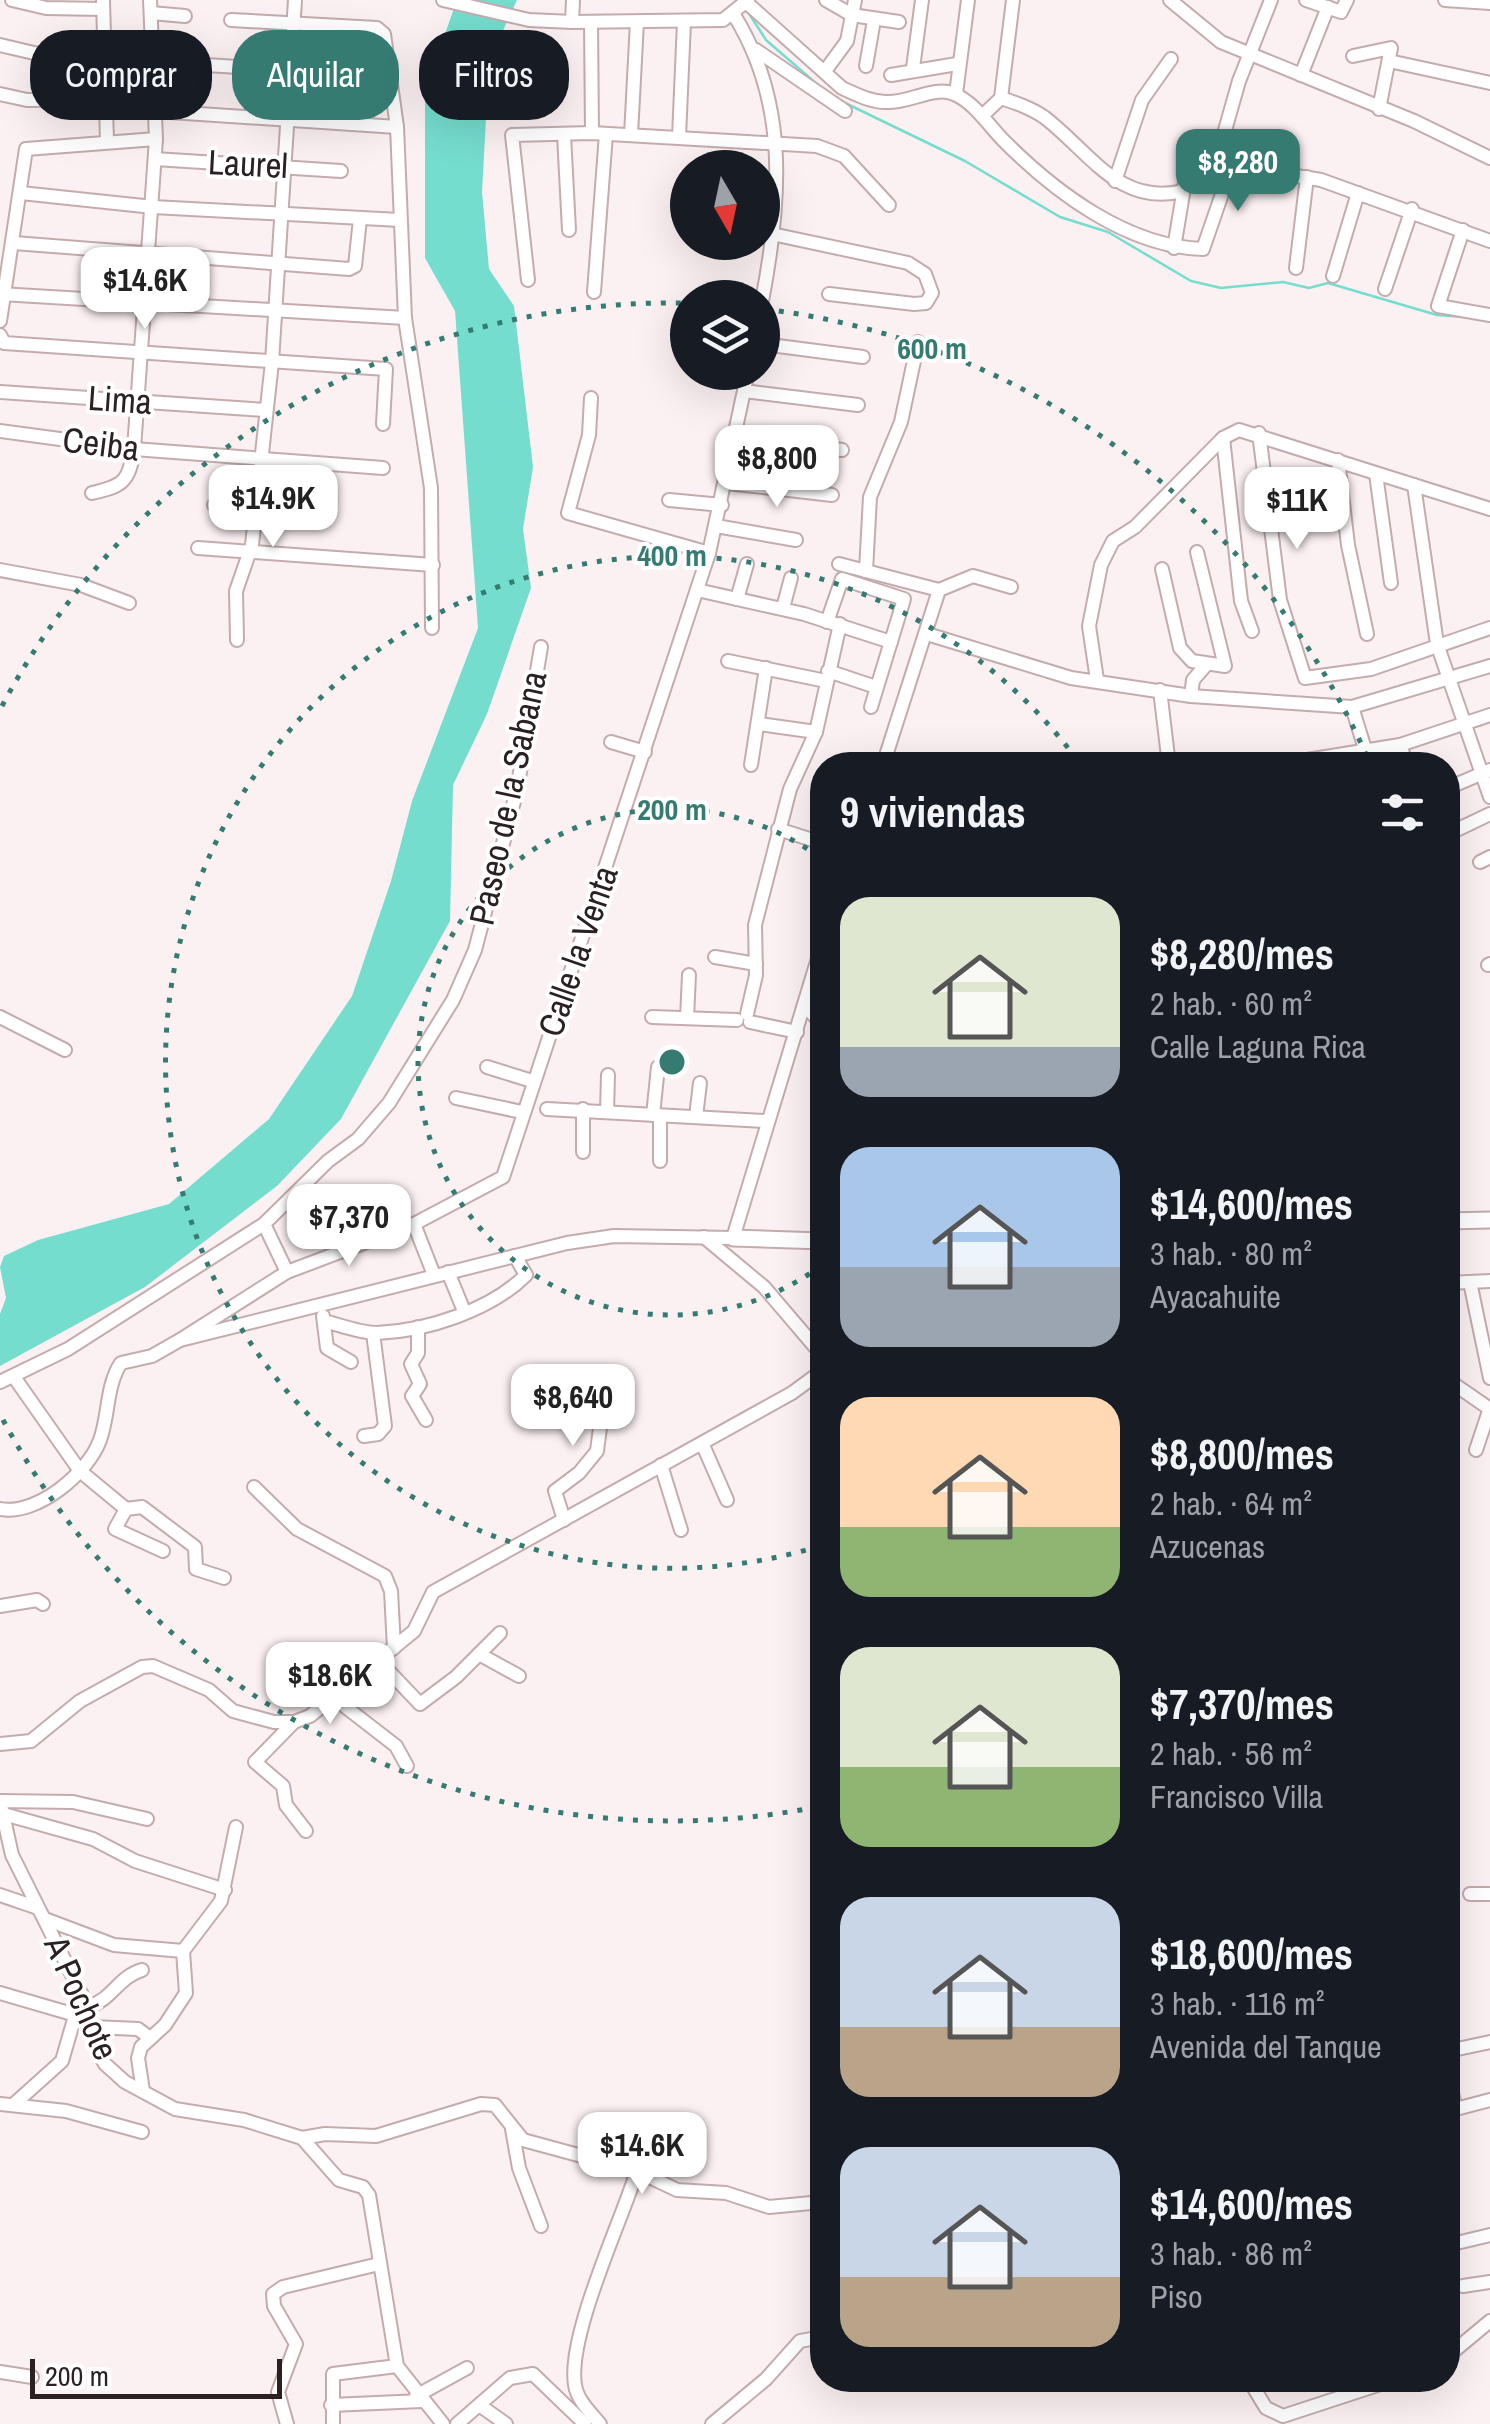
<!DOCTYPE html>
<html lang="es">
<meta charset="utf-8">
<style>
:root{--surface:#171b24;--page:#20242c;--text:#f1f3f6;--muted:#9ea1a6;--accent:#367b72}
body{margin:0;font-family:"Archivo Narrow",sans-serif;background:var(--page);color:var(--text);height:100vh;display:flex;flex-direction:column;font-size:38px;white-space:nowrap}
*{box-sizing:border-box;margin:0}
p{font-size:32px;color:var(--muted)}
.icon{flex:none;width:55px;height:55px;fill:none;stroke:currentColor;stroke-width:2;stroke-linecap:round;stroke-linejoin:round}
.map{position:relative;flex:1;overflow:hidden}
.sheet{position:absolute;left:810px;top:752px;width:650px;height:1640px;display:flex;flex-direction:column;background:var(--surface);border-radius:40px;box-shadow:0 10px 40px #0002}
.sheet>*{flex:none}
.guide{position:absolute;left:30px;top:30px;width:630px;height:90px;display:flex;gap:20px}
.needle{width:65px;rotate:171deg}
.buttons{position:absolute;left:670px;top:150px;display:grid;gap:20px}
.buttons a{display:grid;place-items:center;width:110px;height:110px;border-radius:50%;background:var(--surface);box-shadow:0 10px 40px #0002;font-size:50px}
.scale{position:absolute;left:30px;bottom:25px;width:252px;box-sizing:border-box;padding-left:10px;border:5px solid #2b2122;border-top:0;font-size:28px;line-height:35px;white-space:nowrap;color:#2b2122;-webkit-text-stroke:8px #fff;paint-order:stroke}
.price{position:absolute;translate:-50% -85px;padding:0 22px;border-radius:20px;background:#fff;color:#222;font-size:32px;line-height:65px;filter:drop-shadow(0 2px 5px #0008)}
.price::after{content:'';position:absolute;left:50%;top:60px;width:30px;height:22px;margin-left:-15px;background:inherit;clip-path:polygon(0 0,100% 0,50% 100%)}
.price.on{background:var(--accent);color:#fff}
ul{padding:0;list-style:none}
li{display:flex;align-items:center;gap:30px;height:250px;padding:0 30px}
li span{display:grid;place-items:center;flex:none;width:280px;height:200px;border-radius:30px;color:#555}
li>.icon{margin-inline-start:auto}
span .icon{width:120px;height:120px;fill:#fffc;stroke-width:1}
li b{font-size:42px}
h2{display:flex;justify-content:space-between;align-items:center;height:120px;padding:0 30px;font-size:42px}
.pill{padding:0 35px;border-radius:40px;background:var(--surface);box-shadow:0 10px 40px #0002;font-size:35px;line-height:90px}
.pill.on{background:var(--accent);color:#fff}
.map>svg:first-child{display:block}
.water{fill:#75ddce}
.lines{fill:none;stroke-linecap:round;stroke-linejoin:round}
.stream{stroke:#75ddce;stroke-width:2.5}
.minor-casing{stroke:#c4acae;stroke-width:16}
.major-casing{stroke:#c4acae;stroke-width:19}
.minor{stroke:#fff;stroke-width:12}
.major{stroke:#fff;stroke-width:15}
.ring{fill:none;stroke:#367b72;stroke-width:5;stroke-dasharray:5 10}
.labels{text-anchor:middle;stroke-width:8;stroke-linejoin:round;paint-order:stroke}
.street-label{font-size:35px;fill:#2b2122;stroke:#fff}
.centre{fill:#367b72;stroke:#fff;stroke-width:5}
.ring-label{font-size:30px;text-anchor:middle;font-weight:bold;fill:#367b72;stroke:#fff;stroke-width:8;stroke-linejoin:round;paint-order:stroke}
</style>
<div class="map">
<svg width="1490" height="2424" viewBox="0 0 1490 2424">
<rect width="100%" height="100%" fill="#fcf1f2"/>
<path class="water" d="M 457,0 L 517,0 L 495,48 L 488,82 L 482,192 L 489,269 L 514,306 L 533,467 L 523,529 L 531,588 L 487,714 L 453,785 L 450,921 L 341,1119 L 277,1186 L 145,1287 L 0,1366 L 0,1314 L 6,1298 L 0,1267 L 4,1256 L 38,1240 L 169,1204 L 269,1119 L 352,996 L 391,881 L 412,801 L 478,628 L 455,311 L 425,258 L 425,90 Z"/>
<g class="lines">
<g class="stream">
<path d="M 748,12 L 766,40 L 818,85"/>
<path d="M 841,101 L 965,161 L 1060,217 L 1108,232 L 1191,281 L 1221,288 L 1283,282 L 1309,288 L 1328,283 L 1437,315 L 1465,317"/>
</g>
<defs>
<g id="minor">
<path d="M 12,0 L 46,8 L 103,9"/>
<path d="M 103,0 L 107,142"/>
<path d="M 443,0 L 529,20 L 572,22 L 723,20 L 748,0"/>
<path d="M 826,0 L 852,15 L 899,22"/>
<path d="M 1170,0 L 1221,42 L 1414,121 L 1490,158"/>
<path d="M 1306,0 L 1341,12 L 1347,0"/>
<path d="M 1445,0 L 1490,3"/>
<path d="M 747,3 L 842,88 C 856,94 870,102 886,102 C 907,104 935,85 954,94 C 974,102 989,126 1004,141 C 1056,193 1128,247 1203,249 L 1232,165"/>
<path d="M 151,13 L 185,16"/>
<path d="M 734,15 C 789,103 781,202 762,301"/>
<path d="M 231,20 L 377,28 L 384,34 L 397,127 L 405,318 L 431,488 L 432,628"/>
<path d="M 572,22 L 573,0"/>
<path d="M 591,22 L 592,133"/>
<path d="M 0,45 L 34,53 L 103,55"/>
<path d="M 756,50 L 845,111"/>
<path d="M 1353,56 L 1391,48 L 1379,109"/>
<path d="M 1389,61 L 1490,83"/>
<path d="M 154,62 L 390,76"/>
<path d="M 866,66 L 874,20"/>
<path d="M 913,68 L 922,0"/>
<path d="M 825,71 L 847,41 L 855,0"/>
<path d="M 891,75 L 957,64"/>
<path d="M 1301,75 L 1328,7"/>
<path d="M 0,94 L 27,100 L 105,99"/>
<path d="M 956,94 L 968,0"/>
<path d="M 1001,98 C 1016,103 1031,108 1044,117 C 1089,151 1119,207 1183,191"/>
<path d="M 155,111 L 397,127"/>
<path d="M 982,116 L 1001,98 L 1013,0"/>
<path d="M 564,135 L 569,230"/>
<path d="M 631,135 L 637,22"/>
<path d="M 679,137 L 684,22"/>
<path d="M 155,159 L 341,171"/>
<path d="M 1216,162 L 1239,81 L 1271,0"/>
<path d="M 1115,181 L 1142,100 L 1171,59"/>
<path d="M 21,193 L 153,207 L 400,220"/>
<path d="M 1463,230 L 1438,306 L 1490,315"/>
<path d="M 772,234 L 908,263 L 925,274 L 932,293 L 926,303 L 914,304 L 829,294"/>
<path d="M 14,243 L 349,269 L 355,266 L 360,219"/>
<path d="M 1174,248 L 1189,158 L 1321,180 L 1490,241"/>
<path d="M 1296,268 L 1307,177"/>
<path d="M 1333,276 L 1358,193"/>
<path d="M 528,280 L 512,135 L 592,133 L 817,146 L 844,156 L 889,205"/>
<path d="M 1385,289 L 1412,209"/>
<path d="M 594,292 L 606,134"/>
<path d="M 0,294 L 405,318"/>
<path d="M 0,321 L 26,149 L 156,139"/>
<path d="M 0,335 L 4,343 L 386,369 L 383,424"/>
<path d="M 762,344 L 863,357"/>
<path d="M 744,391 L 858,405"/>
<path d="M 0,392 L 265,410"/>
<path d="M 591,398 L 589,435 L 568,513 L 709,553"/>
<path d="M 0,431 L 134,449 L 383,468"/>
<path d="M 1259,433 L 1280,600 L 1305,678 L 1371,669 L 1490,628"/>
<path d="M 736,434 L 842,450"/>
<path d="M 1223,438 L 1241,601 L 1252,631"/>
<path d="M 1338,460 L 1348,545 L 1367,634"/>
<path d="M 1376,474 L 1391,583"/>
<path d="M 727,483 L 832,495"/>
<path d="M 1414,485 L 1437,644 L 1490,797"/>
<path d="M 92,493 C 123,486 129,482 134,449 L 156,139 L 150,0"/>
<path d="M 669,500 L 722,505"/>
<path d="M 214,505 L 286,507"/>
<path d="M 716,526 L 796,540"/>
<path d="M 198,548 L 433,565"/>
<path d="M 839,564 L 939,590 L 973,576 L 1011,587"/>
<path d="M 1162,569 L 1180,648 L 1192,661 L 1225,666 L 1197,552"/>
<path d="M 0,570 L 81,585 L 129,603"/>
<path d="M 866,571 L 870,497 L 901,422 L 918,342"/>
<path d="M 697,590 L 804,614 L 891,642"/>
<path d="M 737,599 L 747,564"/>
<path d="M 783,608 L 791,578"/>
<path d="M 827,622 L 842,579 L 904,599 L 871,707"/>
<path d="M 927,634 L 1071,678 L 1191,696 L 1352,707 L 1490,666"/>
<path d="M 237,640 L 236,591 L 252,545 L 272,362 L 295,0"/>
<path d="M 728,661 L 826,681"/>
<path d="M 828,671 L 876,687"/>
<path d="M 1097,680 L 1089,626 L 1101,565 L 1113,541 L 1135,527 L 1223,438 L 1239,430 L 1490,509"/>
<path d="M 1160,690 L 1169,765"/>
<path d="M 1191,696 L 1193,680 L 1206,665"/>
<path d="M 1352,707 L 1370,765"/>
<path d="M 759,724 L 816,732"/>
<path d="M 611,742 L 645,752"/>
<path d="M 1400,745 L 1407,765"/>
<path d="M 751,765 L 766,668"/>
<path d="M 883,765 L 939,590"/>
<path d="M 1276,765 L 1400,745 L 1490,715"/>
<path d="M 1448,788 L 1490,770"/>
<path d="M 778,829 L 822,843"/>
<path d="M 1448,834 L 1490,814"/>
<path d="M 1480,862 L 1490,857"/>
<path d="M 715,957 L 756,964"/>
<path d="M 1488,965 L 1490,964"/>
<path d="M 804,1005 L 822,1024"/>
<path d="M 747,1014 L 756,975 L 755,925 L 790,789 L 816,732 L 840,624"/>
<path d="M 0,1017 L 65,1050"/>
<path d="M 652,1017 L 737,1020"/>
<path d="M 687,1018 L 689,975"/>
<path d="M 750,1022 L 797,1032"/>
<path d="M 487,1067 L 532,1081"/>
<path d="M 456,1098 L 522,1112"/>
<path d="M 547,1109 L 765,1121"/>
<path d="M 583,1109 L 583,1152"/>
<path d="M 607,1112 L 608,1075"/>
<path d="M 653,1115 L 658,1067"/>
<path d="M 660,1116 L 660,1161"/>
<path d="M 696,1117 L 700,1083"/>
<path d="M 264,1224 L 287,1272"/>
<path d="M 414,1224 L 434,1275"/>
<path d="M 704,1237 L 764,1287 L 822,1355"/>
<path d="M 448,1272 L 464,1311"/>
<path d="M 1470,1282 L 1490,1378"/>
<path d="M 1448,1283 L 1490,1281"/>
<path d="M 323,1316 L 327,1348 L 351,1362"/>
<path d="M 324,1321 C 340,1325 360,1333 377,1333 C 427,1331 491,1310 526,1275 L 515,1256"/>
<path d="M 418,1327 L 418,1353 L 411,1364 L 420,1384 L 412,1396 L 426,1420"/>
<path d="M 180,1340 L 287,1272 L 414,1224 L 503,1177 L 709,553 L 748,372"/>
<path d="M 14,1377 L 80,1471 L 126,1509"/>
<path d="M 1448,1380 L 1490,1409"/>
<path d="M 0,1382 L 68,1349 L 264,1224 L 328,1161 L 358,1139 L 389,1103 L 453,1000 L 475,950 L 517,790 L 541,647"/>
<path d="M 364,1436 L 378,1434 L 385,1426 L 373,1333"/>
<path d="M 702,1443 L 727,1500"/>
<path d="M 1476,1450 L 1490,1408"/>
<path d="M 661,1465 L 681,1530"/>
<path d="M 254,1487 L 297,1529 L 385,1576 L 391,1591 L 394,1648"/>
<path d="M 0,1509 C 37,1516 88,1473 100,1440 C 109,1416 106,1385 121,1363 L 152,1356 L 180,1340 L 567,1243 L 614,1236 L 733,1238 L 822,945"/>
<path d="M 564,1520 L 555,1491 L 579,1473 L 597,1451 L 601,1420"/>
<path d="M 163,1551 L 115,1529 L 126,1509 L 142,1507 L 195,1547 L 196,1569 L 224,1578"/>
<path d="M 0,1606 L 37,1600 L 43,1604"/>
<path d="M 479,1654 L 519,1676"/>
<path d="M 380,1662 L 420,1704 L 456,1677 L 500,1633"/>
<path d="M 334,1698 L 396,1746 L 407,1766"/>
<path d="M 0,1744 L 31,1741 L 80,1701 L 142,1667 L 153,1666 L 209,1690 L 233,1711 L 274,1722 L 294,1722"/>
<path d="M 0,1813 L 93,1839 L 135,1861 L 225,1890"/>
<path d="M 147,1819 L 73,1802 L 0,1801 L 12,1855 L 88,2007 L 95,2046 L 105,2064 L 125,2082 L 175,2109 L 244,2120 L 302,2138 L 339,2180 L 363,2187 L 369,2195 L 397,2366 L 443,2424"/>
<path d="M 306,1831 L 286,1805 L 283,1786 L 255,1762 L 294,1722 L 310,1716 L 414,1631 L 433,1592 L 792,1393 L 822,1371"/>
<path d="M 1470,1894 L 1490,1894"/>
<path d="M 0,1895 L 38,1908"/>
<path d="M 45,1919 L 114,1945 L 183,1951"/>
<path d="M 0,1993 L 79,2016"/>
<path d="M 88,2007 C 113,1999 118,1977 142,1970"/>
<path d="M 93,2027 L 138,2029 L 150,2038"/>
<path d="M 1448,2051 L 1490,2042"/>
<path d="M 1448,2077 L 1456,2109"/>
<path d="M 143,2091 L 138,2058 L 141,2047 L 165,2025 L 186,1993 L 183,1951 L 221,1901 L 236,1827"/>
<path d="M 0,2104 L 66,2111 L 142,2132"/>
<path d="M 13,2105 L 62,2061 L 75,2016"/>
<path d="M 1448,2111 L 1490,2100"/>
<path d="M 512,2129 L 519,2168 L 541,2226"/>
<path d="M 302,2138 L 325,2134 L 376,2136 L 481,2104 L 495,2105 L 523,2140 L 637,2171 L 677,2190 L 726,2193 L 769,2207 L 822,2202"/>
<path d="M 1448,2245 L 1490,2235"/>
<path d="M 1463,2286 L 1490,2282"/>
<path d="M 1448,2356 L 1490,2321"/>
<path d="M 0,2372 L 32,2377"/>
<path d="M 1249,2380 L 1266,2408 L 1283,2416 L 1393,2380"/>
<path d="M 416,2396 L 467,2368"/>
<path d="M 331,2405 L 422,2401"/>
<path d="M 482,2407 L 506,2424"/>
<path d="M 287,2424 L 278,2392 L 296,2344 L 274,2306 L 273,2294 L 283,2287 L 379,2264"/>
<path d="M 333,2424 L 333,2374 L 397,2366"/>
<path d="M 457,2424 L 510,2378 L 533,2374 L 585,2424"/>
<path d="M 600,2424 C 591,2413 577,2400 575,2385 C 567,2336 621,2222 637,2171"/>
<path d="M 712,2424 L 766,2379 L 800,2341 L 822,2337"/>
</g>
<g id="major">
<path d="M 1448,1221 L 1490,1220"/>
<path d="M 733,1238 L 822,1241"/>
</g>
</defs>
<use href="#minor" class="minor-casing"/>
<use href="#major" class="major-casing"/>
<use href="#minor" class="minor"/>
<use href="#major" class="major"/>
</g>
<g class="ring">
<path d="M822 1265A253 253 0 1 1 822 859"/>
<path d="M820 1546A506 506 0 1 1 1081 765"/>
<path d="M817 1807A759 759 0 0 1 2 1418M2 706A759 759 0 0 1 685 303M764 309A759 759 0 0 1 1368 759"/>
</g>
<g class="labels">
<g class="street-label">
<text transform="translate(248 164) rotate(3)" y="12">Laurel</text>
<text transform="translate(120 400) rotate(4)" y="12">Lima</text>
<text transform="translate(101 444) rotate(7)" y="12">Ceiba</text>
<text transform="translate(508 798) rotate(-78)" y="12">Paseo de la Sabana</text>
<text transform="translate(578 951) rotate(-71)" y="12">Calle la Venta</text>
<text transform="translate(81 1998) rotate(66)" y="12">A Pochote</text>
</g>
</g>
<circle cx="672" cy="1062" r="15" class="centre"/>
<g class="ring-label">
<text x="932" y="359">600 m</text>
<text x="672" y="566">400 m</text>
<text x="672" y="820">200 m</text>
</g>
</svg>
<div class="buttons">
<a><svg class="needle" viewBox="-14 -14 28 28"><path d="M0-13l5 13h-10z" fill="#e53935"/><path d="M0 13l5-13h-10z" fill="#9ea1a6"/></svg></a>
<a><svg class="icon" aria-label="layers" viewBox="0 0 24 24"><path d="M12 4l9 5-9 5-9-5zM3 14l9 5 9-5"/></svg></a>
</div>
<div class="scale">200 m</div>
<b class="price on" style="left:1238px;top:214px">$8,280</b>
<b class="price" style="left:145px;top:332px">$14.6K</b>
<b class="price" style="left:777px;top:510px">$8,800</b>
<b class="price" style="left:273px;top:550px">$14.9K</b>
<b class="price" style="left:1297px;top:552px">$11K</b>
<b class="price" style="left:349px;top:1269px">$7,370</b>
<b class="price" style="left:573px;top:1449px">$8,640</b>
<b class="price" style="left:330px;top:1727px">$18.6K</b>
<b class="price" style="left:642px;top:2197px">$14.6K</b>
<div class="guide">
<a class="pill">Comprar</a>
<a class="pill on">Alquilar</a>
<a class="pill">Filtros</a>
</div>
<section class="sheet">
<h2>9 viviendas<svg class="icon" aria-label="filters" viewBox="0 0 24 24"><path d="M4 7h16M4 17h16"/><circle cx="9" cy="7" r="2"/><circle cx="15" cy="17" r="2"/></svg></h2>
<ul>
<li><span style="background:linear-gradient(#dfe7d0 75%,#9aa5b1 0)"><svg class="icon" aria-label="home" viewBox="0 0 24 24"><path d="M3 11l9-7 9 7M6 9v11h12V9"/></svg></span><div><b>$8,280/mes</b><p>2 hab. · 60 m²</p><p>Calle Laguna Rica</p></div></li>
<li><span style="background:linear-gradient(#a9c7e8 60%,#9aa5b1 0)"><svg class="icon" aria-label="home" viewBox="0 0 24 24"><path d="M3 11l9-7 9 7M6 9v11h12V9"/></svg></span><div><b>$14,600/mes</b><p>3 hab. · 80 m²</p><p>Ayacahuite</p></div></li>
<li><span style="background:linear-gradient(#ffd9b3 65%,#8fb573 0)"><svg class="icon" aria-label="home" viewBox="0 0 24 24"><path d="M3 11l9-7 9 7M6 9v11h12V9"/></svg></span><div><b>$8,800/mes</b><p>2 hab. · 64 m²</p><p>Azucenas</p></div></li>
<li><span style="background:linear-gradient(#dfe7d0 60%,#8fb573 0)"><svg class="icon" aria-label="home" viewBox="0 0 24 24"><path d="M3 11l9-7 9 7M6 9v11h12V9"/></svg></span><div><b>$7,370/mes</b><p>2 hab. · 56 m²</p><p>Francisco Villa</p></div></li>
<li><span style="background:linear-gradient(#c9d6e8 65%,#b9a48a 0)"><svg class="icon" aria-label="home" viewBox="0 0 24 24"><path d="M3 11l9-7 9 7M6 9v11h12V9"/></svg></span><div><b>$18,600/mes</b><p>3 hab. · 116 m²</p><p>Avenida del Tanque</p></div></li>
<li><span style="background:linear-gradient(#c9d6e8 65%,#b9a48a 0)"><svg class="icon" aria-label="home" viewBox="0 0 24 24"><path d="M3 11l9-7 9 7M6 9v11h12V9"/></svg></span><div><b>$14,600/mes</b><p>3 hab. · 86 m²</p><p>Piso</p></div></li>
</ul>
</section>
</div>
